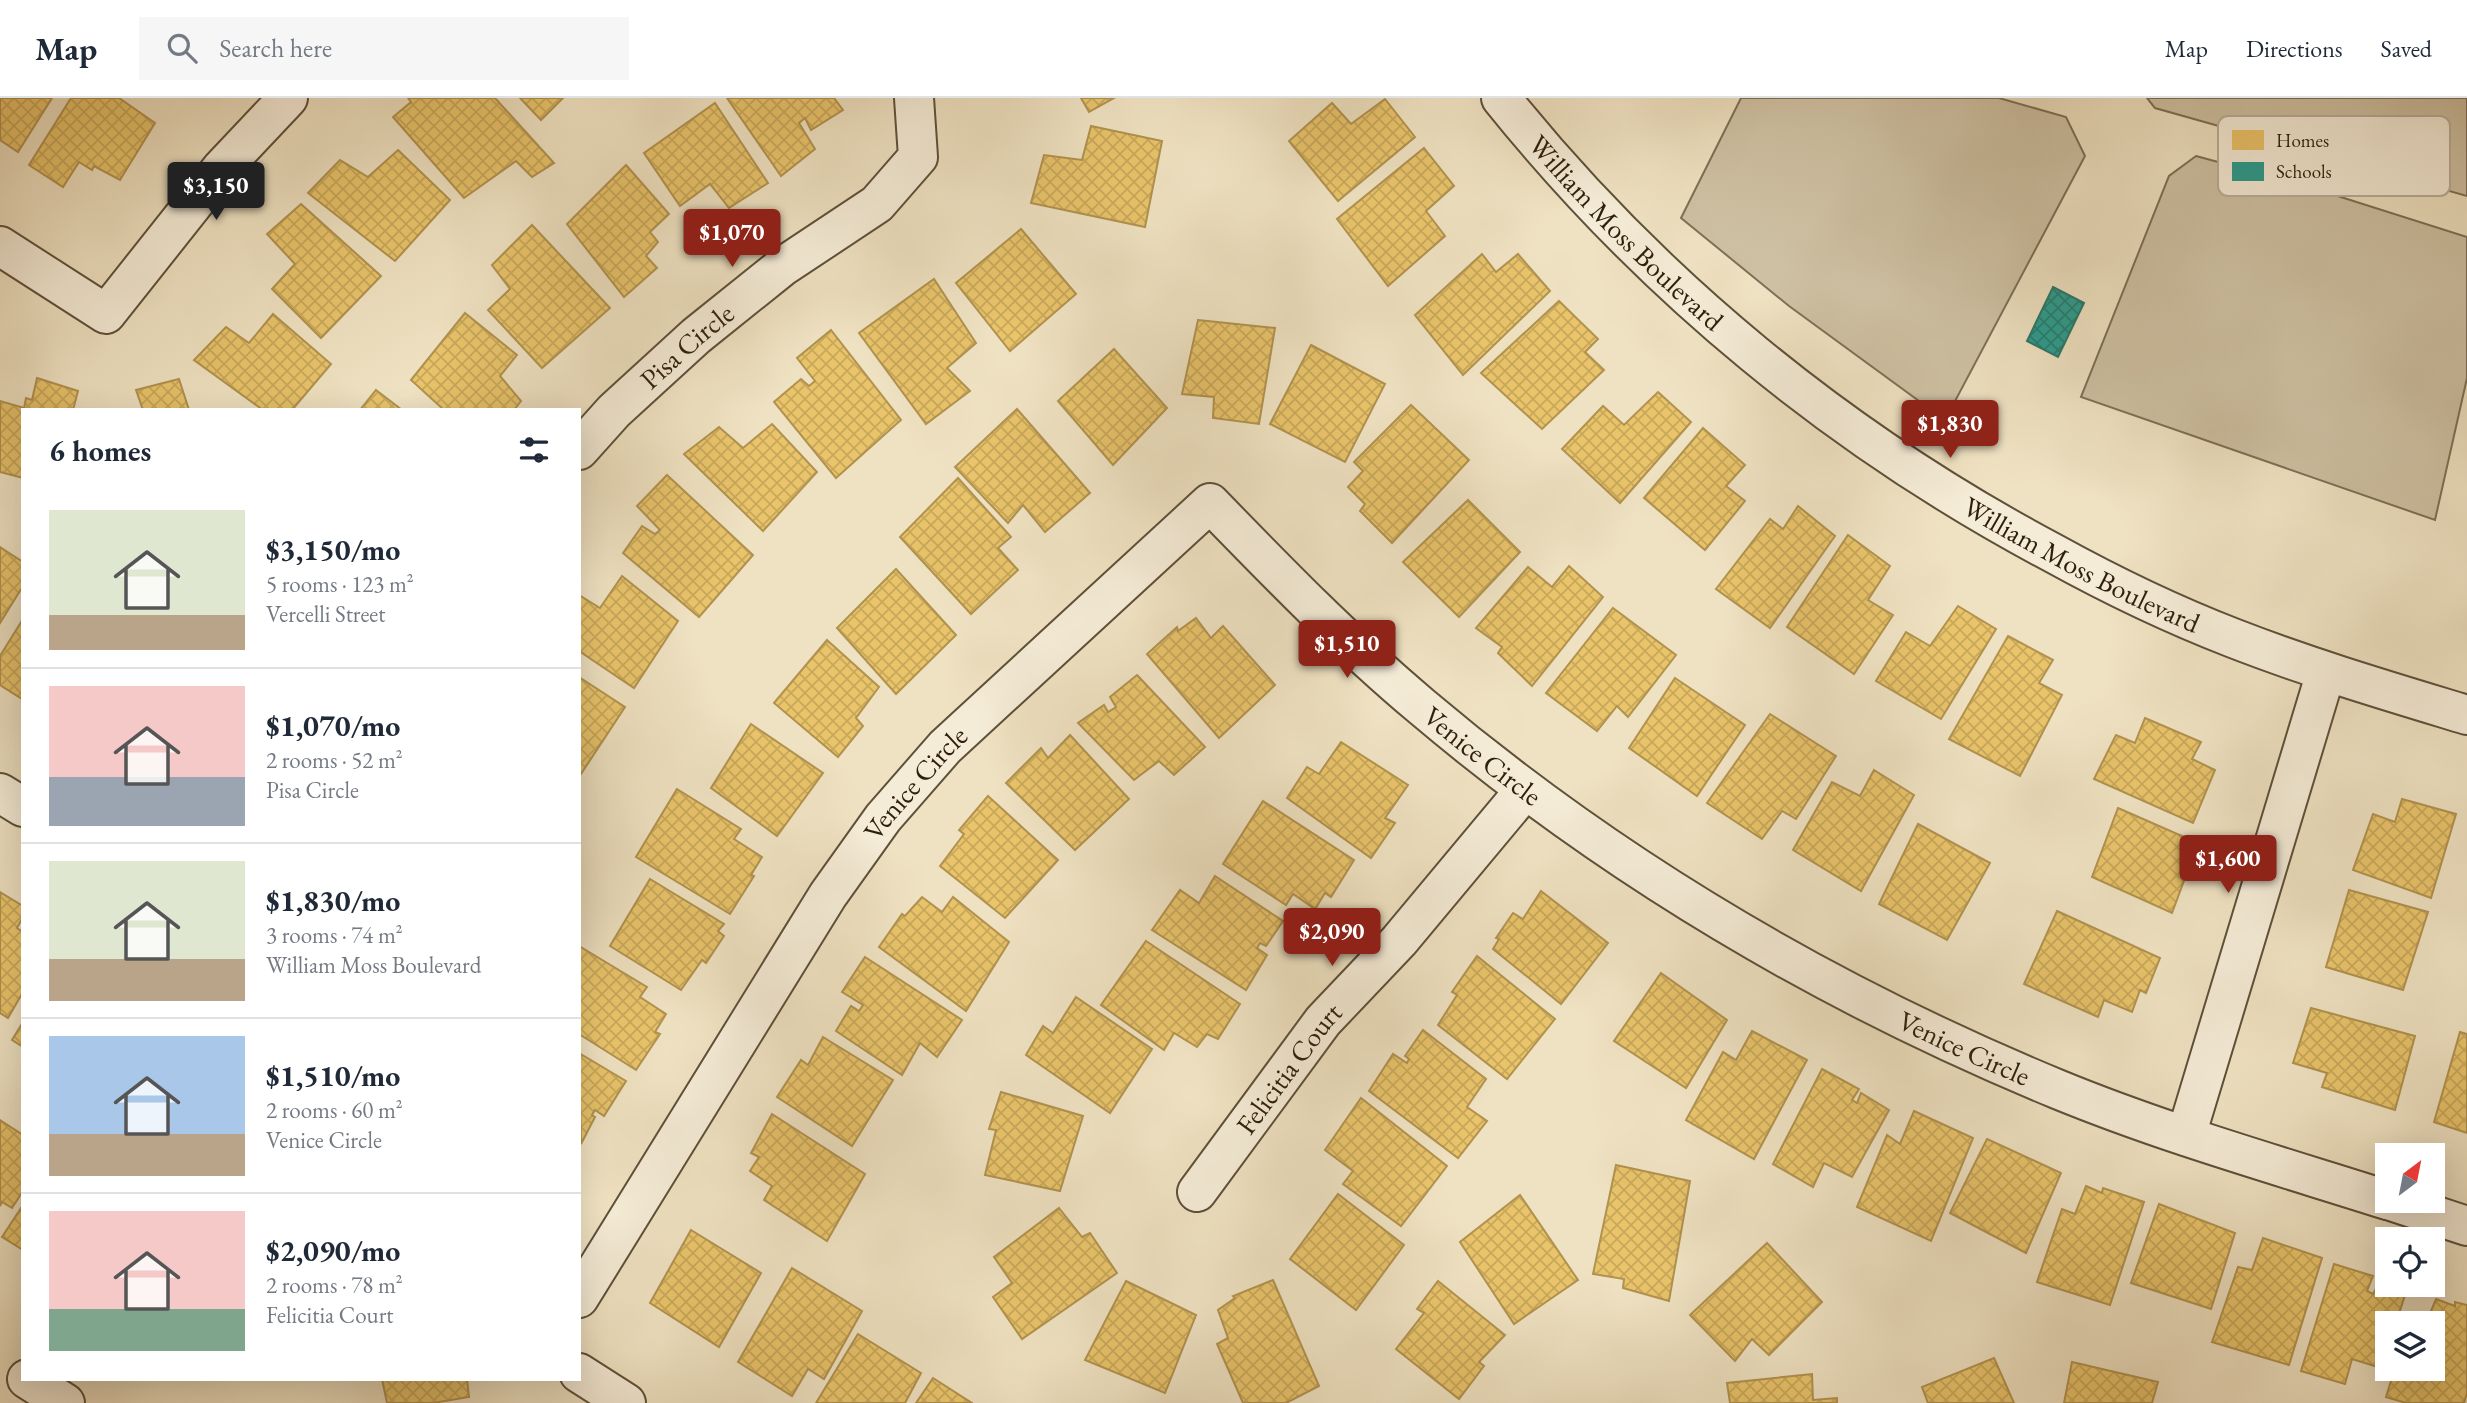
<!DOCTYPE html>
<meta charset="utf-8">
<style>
:root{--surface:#fff;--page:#f6f6f7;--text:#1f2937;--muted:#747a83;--line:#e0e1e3;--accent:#8f2418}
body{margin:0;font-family:"EB Garamond",serif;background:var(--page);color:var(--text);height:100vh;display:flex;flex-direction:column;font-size:26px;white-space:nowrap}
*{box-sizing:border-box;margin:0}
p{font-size:23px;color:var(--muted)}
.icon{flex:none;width:38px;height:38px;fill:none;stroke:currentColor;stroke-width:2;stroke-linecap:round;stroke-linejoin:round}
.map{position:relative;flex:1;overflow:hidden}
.panel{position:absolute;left:21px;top:310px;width:560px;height:973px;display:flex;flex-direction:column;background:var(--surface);border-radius:0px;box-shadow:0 7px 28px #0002}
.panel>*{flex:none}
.needle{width:46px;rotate:32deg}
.tools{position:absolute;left:2375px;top:1045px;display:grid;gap:14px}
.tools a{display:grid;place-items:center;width:70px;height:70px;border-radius:0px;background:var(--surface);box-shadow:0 7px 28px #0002;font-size:35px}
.price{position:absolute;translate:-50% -60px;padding:0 16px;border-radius:7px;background:var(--accent);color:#fff;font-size:23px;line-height:46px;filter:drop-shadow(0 2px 4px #0008)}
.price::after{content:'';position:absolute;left:50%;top:42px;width:21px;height:16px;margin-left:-10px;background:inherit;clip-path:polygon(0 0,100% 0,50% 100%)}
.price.current{background:#222;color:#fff}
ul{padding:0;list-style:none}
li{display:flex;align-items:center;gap:21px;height:175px;padding:0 28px}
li+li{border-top:2px solid var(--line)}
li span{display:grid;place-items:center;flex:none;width:196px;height:140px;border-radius:0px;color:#555}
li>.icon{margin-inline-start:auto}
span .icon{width:84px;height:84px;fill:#fffc;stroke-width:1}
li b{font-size:30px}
h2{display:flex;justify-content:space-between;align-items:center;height:84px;padding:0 28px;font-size:30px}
header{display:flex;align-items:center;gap:42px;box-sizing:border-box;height:98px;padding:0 35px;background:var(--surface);border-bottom:2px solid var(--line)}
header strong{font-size:33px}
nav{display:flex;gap:38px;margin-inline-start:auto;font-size:24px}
.search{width:490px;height:63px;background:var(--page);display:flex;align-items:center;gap:18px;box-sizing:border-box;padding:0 24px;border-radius:0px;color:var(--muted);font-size:26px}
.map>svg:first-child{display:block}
.park{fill:#cec1a3;stroke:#7e7057;stroke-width:2}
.homes{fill:url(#homes-cross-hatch);stroke:#b1924e;stroke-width:2}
.schools{fill:url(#schools-cross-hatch);stroke:#2b7767;stroke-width:2}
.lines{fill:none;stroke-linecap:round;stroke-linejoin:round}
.minor-casing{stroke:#5e5039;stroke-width:42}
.minor{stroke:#f5ecd7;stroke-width:38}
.labels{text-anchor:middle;stroke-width:7;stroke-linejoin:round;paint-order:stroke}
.street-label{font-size:28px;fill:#2d1f0b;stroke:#f5ecd7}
.key{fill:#f5ecd7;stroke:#b9ae9a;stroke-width:2}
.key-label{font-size:19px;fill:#2d1f0b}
</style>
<header>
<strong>Map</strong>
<div class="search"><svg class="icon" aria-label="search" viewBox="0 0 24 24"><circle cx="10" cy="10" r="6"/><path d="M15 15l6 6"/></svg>Search here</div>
<nav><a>Map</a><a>Directions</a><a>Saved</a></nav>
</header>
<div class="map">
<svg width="2467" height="1305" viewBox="0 0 2467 1305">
<defs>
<pattern id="homes-cross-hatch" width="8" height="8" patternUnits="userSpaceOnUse" patternTransform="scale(1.75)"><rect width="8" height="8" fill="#e9c46a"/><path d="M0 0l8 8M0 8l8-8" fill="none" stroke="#c8a85b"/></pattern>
<pattern id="schools-cross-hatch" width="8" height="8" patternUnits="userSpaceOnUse" patternTransform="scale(1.75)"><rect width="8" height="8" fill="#2a9d8f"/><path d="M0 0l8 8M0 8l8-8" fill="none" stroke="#247f73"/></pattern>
</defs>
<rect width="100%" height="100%" fill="#efe2c2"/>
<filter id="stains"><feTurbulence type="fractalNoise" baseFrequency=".00286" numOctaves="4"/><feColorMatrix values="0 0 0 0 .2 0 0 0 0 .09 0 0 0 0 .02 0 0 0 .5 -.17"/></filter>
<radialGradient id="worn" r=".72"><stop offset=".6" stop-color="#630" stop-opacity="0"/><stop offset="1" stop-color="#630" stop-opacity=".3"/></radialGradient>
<g class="park">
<path d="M 1741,0 L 1999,0 L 2066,19 L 2085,58 L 1945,322 L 1789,208 L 1681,120 Z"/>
<path d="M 2147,0 L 2467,0 L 2467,98 L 2155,10 Z"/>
<path d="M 2196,58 L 2303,87 L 2467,139 L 2467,280 L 2435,422 L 2081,299 L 2169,78 Z"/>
</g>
<g class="homes">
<path d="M 0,0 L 52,0 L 18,54 L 0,42 Z"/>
<path d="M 71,0 L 119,0 L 155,25 L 120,82 L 94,68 L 92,72 L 79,64 L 63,89 L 29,67 Z"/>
<path d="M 408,0 L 495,0 L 554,65 L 532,79 L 516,63 L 464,100 L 393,19 L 411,4 Z"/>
<path d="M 520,0 L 563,0 L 541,22 Z"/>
<path d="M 727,0 L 834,0 L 843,12 L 811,32 L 805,20 L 799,25 L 815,51 L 781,78 Z"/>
<path d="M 1081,0 L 1114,0 L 1089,14 Z"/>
<path d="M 1385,1 L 1415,39 L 1338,103 L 1289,43 L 1332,5 L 1351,26 Z"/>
<path d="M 715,5 L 768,85 L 729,110 L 710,86 L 680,108 L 644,55 Z"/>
<path d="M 1091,28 L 1162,43 L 1145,129 L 1031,105 L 1044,57 L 1082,62 Z"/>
<path d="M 1424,50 L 1454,88 L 1426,113 L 1445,138 L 1388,188 L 1337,121 Z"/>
<path d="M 398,52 L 450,102 L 395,163 L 308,95 L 340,62 L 368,79 Z"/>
<path d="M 626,67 L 669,116 L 650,134 L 658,144 L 646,158 L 657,170 L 624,199 L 567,126 Z"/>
<path d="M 301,106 L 381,178 L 321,240 L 272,191 L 295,166 L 267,136 Z"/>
<path d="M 532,127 L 610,210 L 542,270 L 488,212 L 510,191 L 492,167 Z"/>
<path d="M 1021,131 L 1076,196 L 1010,253 L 956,185 Z"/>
<path d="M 1482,156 L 1496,174 L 1518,156 L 1550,193 L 1463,277 L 1415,217 Z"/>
<path d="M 934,181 L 976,245 L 947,270 L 970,293 L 926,326 L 859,235 Z"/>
<path d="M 1559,203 L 1598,241 L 1585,254 L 1604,272 L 1542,331 L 1481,275 Z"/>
<path d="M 465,215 L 517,257 L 500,278 L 521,303 L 514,312 L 444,312 L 411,282 Z"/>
<path d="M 273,216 L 331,266 L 292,312 L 263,312 L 194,262 L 226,229 L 249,245 Z"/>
<path d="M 1198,222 L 1275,230 L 1259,326 L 1213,320 L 1214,299 L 1182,296 Z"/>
<path d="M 831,232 L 901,322 L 836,380 L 774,304 L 801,281 L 809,288 L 815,283 L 797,260 Z"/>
<path d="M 1311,247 L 1385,286 L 1345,364 L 1270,326 Z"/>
<path d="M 1114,251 L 1167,310 L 1113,367 L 1058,303 Z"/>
<path d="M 37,280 L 78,293 L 73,312 L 23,312 L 23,380 L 0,374 L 0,303 L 24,310 L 26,300 L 32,302 Z"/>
<path d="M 179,281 L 189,312 L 143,312 L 136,292 Z"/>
<path d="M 376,292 L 402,312 L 360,312 Z"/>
<path d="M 1658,294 L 1691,324 L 1620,405 L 1562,351 L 1603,308 L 1624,327 Z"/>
<path d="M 1411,307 L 1469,362 L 1392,445 L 1360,413 L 1365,406 L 1348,389 L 1363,373 L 1354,364 Z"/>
<path d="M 1017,311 L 1090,395 L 1045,434 L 1023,407 L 1008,425 L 955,369 Z"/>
<path d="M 772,326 L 817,374 L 763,433 L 684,356 L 719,329 L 743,350 Z"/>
<path d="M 1703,330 L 1745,367 L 1726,388 L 1745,403 L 1705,452 L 1644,400 Z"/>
<path d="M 667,377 L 753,457 L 699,519 L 623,455 L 642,428 L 655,436 L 660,432 L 637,408 Z"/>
<path d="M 958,380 L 1011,439 L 998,450 L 1018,472 L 971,516 L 900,439 Z"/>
<path d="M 1468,402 L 1520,454 L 1459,519 L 1403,464 Z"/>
<path d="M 1798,408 L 1835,438 L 1770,530 L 1716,491 L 1770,421 L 1783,431 Z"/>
<path d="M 1848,437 L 1890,468 L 1868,502 L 1893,517 L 1854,576 L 1787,529 Z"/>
<path d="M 0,449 L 23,464 L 23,488 L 0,525 Z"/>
<path d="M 1569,468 L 1603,499 L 1532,588 L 1498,555 L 1502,549 L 1476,530 L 1528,469 L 1552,489 Z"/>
<path d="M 896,471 L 956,537 L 896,596 L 837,530 Z"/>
<path d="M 622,478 L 678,523 L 634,590 L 579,553 L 579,497 L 600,510 Z"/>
<path d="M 1958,508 L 1996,531 L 1941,621 L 1876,583 L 1906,534 L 1930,548 Z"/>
<path d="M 1613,510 L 1676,557 L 1628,619 L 1617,608 L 1597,633 L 1546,595 Z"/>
<path d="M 1196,520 L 1211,540 L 1223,528 L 1275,587 L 1219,640 L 1147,556 L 1177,529 L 1178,533 Z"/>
<path d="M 23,521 L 23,600 L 22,601 L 0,587 L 0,558 Z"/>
<path d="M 2008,538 L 2053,562 L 2039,585 L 2062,597 L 2020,678 L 1949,641 Z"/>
<path d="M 827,542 L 879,589 L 856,620 L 863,628 L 838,659 L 774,605 Z"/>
<path d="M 1137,577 L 1205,649 L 1174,677 L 1159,663 L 1134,682 L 1078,625 L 1104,607 L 1108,614 L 1116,609 L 1110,599 Z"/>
<path d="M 579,579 L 625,609 L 579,679 Z"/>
<path d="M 1675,580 L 1745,627 L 1697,698 L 1629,650 Z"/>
<path d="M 1770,616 L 1836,658 L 1796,721 L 1782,713 L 1762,741 L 1707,705 Z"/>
<path d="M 2145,620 L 2201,644 L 2192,661 L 2215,672 L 2193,725 L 2094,681 L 2116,637 L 2135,645 Z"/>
<path d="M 751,626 L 823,675 L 777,738 L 711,690 Z"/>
<path d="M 1070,637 L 1129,701 L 1075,752 L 1006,685 L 1041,650 L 1048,660 Z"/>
<path d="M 1341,644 L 1408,687 L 1385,720 L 1395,725 L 1371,760 L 1287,700 L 1307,669 L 1319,676 Z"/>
<path d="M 1874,672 L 1914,697 L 1861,793 L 1793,752 L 1832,684 L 1860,698 Z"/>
<path d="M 677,691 L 741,731 L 734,741 L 762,759 L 751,777 L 754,778 L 730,816 L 636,759 Z"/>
<path d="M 988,698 L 1058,762 L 1005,820 L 940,768 L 964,736 L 959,732 Z"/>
<path d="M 2402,701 L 2456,716 L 2431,800 L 2353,772 L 2373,716 L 2395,724 Z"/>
<path d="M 1263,703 L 1354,762 L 1331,799 L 1325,795 L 1315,811 L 1293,796 L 1286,807 L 1223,766 Z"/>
<path d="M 2118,710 L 2198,745 L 2172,815 L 2092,779 Z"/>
<path d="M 1918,726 L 1990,765 L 1947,842 L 1879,806 Z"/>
<path d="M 1215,778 L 1283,823 L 1266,848 L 1260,845 L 1257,850 L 1267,857 L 1246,892 L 1152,832 L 1180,792 L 1199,805 Z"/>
<path d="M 650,781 L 724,826 L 718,833 L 724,838 L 706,865 L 702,862 L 681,892 L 610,848 Z"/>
<path d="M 2349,792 L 2428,814 L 2403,892 L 2326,869 Z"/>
<path d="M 1541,793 L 1608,845 L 1561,906 L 1493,851 L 1499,841 L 1496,840 L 1513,815 L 1523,821 Z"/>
<path d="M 0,794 L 23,808 L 23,819 L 17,830 L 23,834 L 23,894 L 8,920 L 0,915 Z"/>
<path d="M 922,799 L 942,814 L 953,799 L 1009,844 L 966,913 L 879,849 L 902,816 L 905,818 Z"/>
<path d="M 2057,813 L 2160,860 L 2146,895 L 2140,892 L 2132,914 L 2104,902 L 2098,919 L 2024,886 Z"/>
<path d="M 1146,843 L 1240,906 L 1218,941 L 1207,936 L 1197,949 L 1174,935 L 1164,952 L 1101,907 Z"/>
<path d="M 579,848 L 647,889 L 640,899 L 666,916 L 655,934 L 660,936 L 636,972 L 579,936 Z"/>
<path d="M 1477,858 L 1555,921 L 1507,981 L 1438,927 L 1457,897 L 1452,894 Z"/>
<path d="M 865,859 L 962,922 L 937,959 L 920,945 L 902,977 L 836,933 L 851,908 L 859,913 L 863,907 L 842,894 Z"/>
<path d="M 1661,875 L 1727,922 L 1686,990 L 1614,943 Z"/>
<path d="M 1076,899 L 1152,951 L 1110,1015 L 1026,957 L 1043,928 L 1053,935 Z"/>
<path d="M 2311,910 L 2415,938 L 2395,1012 L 2322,989 L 2327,975 L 2293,965 Z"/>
<path d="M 23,924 L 23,949 L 12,942 Z"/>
<path d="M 1423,932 L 1486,981 L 1467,1009 L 1487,1023 L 1458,1060 L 1369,993 L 1393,956 L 1407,965 L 1409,961 L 1405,958 Z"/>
<path d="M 1752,933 L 1807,962 L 1754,1061 L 1686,1022 L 1723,954 L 1736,962 Z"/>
<path d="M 2460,934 L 2467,936 L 2467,1035 L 2434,1024 Z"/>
<path d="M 823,939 L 893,982 L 852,1048 L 777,999 L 801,962 L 808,967 Z"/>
<path d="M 579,955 L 626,983 L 604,1018 L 595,1012 L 592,1017 L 595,1019 L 581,1046 Z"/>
<path d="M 1822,971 L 1859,991 L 1852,1002 L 1857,1005 L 1861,995 L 1889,1012 L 1852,1079 L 1824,1065 L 1813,1089 L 1773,1066 Z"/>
<path d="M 1001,994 L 1083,1018 L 1060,1093 L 985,1077 L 996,1032 L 989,1031 Z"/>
<path d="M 1361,1000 L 1447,1068 L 1401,1128 L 1343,1086 L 1353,1073 L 1325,1052 Z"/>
<path d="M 1914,1013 L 1973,1040 L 1931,1143 L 1857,1109 L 1887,1037 L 1900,1046 Z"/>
<path d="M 772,1016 L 865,1076 L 827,1143 L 764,1102 L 772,1088 L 750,1073 L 759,1059 L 751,1055 Z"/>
<path d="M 0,1022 L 23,1037 L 23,1093 L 12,1110 L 2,1104 L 0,1108 Z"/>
<path d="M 1987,1041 L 2061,1075 L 2026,1155 L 1950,1115 Z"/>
<path d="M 1616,1067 L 1690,1083 L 1669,1203 L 1623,1190 L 1624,1181 L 1593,1176 Z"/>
<path d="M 2086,1088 L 2102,1095 L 2103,1090 L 2144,1104 L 2110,1207 L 2037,1184 L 2062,1111 L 2075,1116 Z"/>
<path d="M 1338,1096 L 1404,1147 L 1356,1212 L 1290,1161 Z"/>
<path d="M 1520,1097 L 1578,1182 L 1514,1226 L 1460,1144 Z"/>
<path d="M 2159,1106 L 2235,1135 L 2211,1211 L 2131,1185 Z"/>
<path d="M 23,1107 L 23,1152 L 2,1139 Z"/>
<path d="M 1059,1110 L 1082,1139 L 1090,1135 L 1117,1175 L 1022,1241 L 993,1199 L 1012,1185 L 994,1159 Z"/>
<path d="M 691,1132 L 761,1175 L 719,1249 L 650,1205 Z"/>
<path d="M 2263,1140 L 2322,1160 L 2289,1267 L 2212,1244 L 2238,1169 L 2252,1172 Z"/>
<path d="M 1767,1145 L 1822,1204 L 1769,1257 L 1752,1241 L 1735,1263 L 1690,1217 Z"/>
<path d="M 2334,1166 L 2373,1178 L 2367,1193 L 2373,1196 L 2378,1187 L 2406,1194 L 2396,1225 L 2387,1225 L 2387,1252 L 2381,1270 L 2352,1261 L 2345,1286 L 2301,1273 Z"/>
<path d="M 792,1170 L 862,1213 L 824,1281 L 808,1271 L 792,1298 L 738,1264 Z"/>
<path d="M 1273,1182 L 1319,1288 L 1286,1305 L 1243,1305 L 1217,1246 L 1228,1240 L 1218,1212 L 1235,1200 L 1233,1198 Z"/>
<path d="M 1126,1183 L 1196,1217 L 1165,1295 L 1085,1262 Z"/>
<path d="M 1438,1183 L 1505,1237 L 1479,1264 L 1484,1268 L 1459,1301 L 1396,1251 L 1424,1215 L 1417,1211 Z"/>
<path d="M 2436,1201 L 2455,1208 L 2455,1204 L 2467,1207 L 2467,1295 L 2464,1305 L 2406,1305 L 2386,1299 L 2395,1270 L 2432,1270 L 2432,1225 L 2426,1225 Z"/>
<path d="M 858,1236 L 921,1275 L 905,1305 L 816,1305 Z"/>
<path d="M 1994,1260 L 2014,1305 L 1928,1305 L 1922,1289 Z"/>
<path d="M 2072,1264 L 2158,1284 L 2152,1305 L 2064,1305 Z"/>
<path d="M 1812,1276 L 1813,1302 L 1837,1300 L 1837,1305 L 1730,1305 L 1727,1285 Z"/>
<path d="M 933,1280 L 972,1305 L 916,1305 Z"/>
<path d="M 382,1281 L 467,1281 L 469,1299 L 433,1305 L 387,1305 Z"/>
</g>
<path class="schools" d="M 2053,189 L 2084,205 L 2058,259 L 2027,243 Z"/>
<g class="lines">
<defs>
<g id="minor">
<path id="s1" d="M 1501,0 C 1652,188 1840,342 2053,455 C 2111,487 2171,516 2233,540 C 2310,570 2388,593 2467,617"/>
<path d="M 0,148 L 106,216 L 221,71 L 288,0"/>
<path id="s2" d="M 579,352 L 614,313 L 696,238 L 782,169 L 877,106 L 918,59 L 914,0"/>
<path d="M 0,695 L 23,709"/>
<path d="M 2186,1038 L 2326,574"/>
<path id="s3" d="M 1197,1094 L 1323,923 L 1399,843 L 1525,692"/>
<path d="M 2388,1102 L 2467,1128"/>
<path id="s4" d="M 579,1200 L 828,797 L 883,720 L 945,649 L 1210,405 C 1278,475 1346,545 1421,608 C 1611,769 1827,896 2057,991 C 2164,1035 2277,1067 2387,1102"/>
<path d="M 579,1275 L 626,1305"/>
<path d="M 27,1281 L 65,1305"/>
</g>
</defs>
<use href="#minor" class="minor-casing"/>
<use href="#minor" class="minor"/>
</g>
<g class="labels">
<g class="street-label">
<text dy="10" stroke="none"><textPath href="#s1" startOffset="184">William Moss Boulevard</textPath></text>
<text dy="10" stroke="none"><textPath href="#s2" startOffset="150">Pisa Circle</textPath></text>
<text dy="10" stroke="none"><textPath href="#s1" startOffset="751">William Moss Boulevard</textPath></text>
<text dy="10" stroke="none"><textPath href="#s4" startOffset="1395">Venice Circle</textPath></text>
<text dy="10" stroke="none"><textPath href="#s4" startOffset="616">Venice Circle</textPath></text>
<text dy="10" stroke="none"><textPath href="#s4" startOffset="1960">Venice Circle</textPath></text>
<text dy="10" stroke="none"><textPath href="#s3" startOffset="154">Felicitia Court</textPath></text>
</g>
</g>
<rect x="2218" y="18" width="232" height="80" rx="10" class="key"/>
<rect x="2232" y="32" width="32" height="20" fill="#e9c46a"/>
<rect x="2232" y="64" width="32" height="19" fill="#2a9d8f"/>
<g class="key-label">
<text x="2276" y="49">Homes</text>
<text x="2276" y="80">Schools</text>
</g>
<rect width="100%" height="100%" filter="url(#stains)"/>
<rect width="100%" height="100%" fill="url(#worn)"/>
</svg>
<div class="tools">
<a><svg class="needle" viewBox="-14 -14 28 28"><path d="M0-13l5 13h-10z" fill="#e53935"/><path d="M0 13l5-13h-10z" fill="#747a83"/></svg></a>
<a><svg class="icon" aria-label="locate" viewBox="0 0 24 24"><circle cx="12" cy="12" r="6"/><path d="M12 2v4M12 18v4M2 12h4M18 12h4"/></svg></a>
<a><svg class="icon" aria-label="layers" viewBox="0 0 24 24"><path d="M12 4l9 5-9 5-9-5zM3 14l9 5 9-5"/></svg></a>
</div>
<b class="price current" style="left:216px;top:124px">$3,150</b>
<b class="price" style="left:732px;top:171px">$1,070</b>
<b class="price" style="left:1950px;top:362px">$1,830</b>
<b class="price" style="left:1347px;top:582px">$1,510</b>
<b class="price" style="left:2228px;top:797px">$1,600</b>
<b class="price" style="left:1332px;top:870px">$2,090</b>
<section class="panel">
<h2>6 homes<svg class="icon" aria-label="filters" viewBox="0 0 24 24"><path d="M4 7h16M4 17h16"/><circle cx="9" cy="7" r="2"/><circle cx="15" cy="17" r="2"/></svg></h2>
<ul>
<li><span style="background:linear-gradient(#dfe7d0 75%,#b9a48a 0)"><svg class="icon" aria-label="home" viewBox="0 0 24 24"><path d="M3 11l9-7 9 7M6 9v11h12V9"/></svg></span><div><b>$3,150/mo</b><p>5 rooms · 123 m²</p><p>Vercelli Street</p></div></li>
<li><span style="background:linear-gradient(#f6c9c9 65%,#9aa5b1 0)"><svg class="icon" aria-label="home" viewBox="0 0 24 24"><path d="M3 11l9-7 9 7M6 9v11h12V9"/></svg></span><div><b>$1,070/mo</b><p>2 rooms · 52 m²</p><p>Pisa Circle</p></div></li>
<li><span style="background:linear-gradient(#dfe7d0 70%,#b9a48a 0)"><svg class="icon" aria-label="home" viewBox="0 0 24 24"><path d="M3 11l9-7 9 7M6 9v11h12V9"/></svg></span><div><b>$1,830/mo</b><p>3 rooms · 74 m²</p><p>William Moss Boulevard</p></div></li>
<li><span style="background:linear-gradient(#a9c7e8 70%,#b9a48a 0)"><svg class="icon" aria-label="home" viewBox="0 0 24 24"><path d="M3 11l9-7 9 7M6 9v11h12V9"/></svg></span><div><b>$1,510/mo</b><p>2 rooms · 60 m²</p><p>Venice Circle</p></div></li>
<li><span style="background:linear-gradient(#f6c9c9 70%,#7fa58c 0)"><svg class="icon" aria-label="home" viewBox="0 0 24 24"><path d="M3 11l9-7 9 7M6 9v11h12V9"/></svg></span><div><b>$2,090/mo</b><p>2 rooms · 78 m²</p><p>Felicitia Court</p></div></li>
</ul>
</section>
</div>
